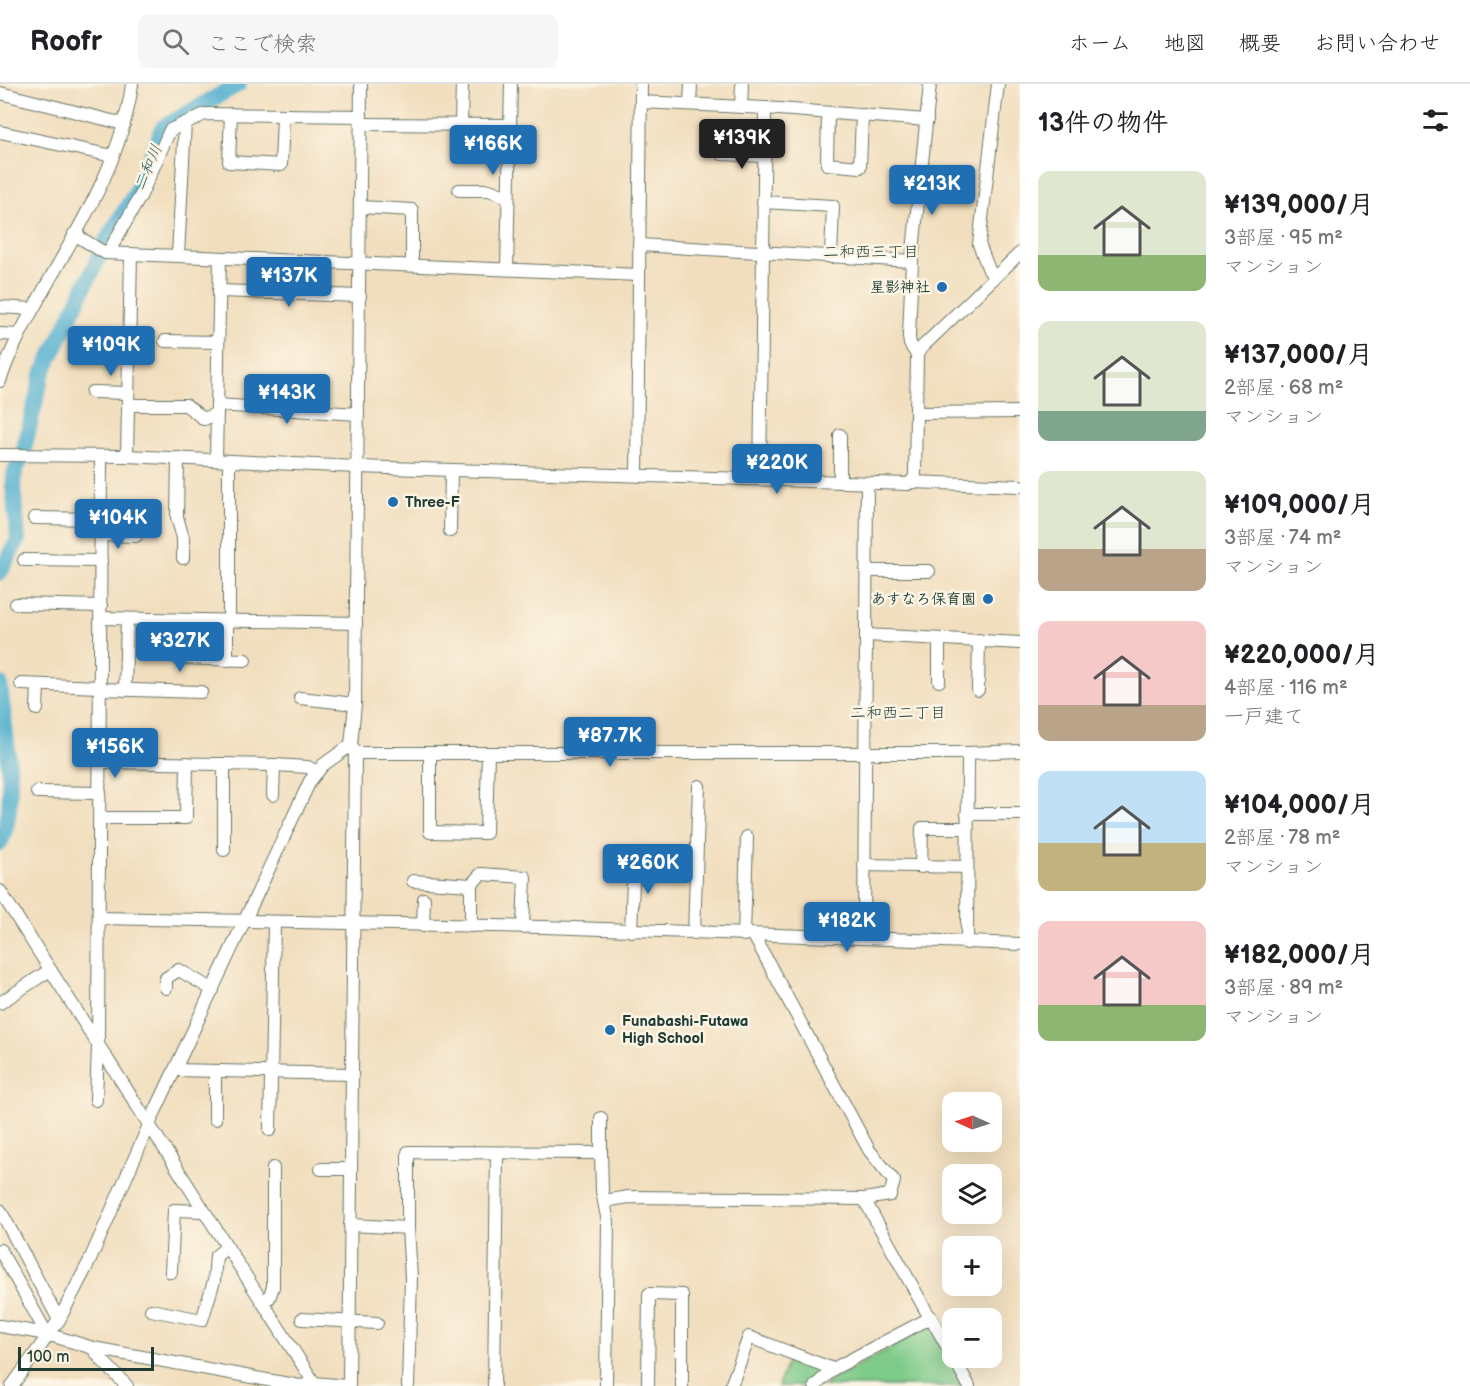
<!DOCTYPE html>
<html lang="ja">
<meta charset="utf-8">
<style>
:root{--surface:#fff;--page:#f6f6f6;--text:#202124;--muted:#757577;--line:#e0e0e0;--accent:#1f6fb2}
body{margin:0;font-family:"Balsamiq Sans","Klee One",sans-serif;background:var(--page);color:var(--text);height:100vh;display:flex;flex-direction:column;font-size:22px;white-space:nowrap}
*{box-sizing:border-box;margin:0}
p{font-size:20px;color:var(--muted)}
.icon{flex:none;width:33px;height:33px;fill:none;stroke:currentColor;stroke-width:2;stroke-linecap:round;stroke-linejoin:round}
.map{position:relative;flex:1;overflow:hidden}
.drawer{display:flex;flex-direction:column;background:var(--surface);width:450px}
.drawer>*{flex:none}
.needle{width:39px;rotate:273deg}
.fabs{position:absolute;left:942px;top:1008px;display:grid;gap:12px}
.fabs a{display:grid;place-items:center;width:60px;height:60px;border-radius:12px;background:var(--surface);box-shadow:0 6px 24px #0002;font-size:30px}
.scale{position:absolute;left:18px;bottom:15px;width:136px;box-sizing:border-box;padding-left:6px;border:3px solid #1f3d34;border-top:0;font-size:16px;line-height:21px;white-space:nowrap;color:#1f3d34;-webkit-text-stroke:4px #fcf5e5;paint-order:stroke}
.price{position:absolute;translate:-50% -51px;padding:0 14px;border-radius:6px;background:var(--accent);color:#fff;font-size:20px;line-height:39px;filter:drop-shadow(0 2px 3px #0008)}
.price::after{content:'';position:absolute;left:50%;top:36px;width:18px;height:14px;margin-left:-9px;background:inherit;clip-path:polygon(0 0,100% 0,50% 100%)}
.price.selected{background:#222;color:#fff}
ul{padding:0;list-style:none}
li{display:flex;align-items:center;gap:18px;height:150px;padding:0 18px}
li span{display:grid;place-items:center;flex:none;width:168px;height:120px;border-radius:12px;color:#555}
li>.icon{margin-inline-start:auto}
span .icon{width:72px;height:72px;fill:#fffc;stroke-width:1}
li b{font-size:26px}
h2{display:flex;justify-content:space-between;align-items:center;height:72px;padding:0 18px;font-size:26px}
header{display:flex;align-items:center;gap:36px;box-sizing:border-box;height:84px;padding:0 30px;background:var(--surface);border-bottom:2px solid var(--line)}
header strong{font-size:28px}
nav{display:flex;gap:33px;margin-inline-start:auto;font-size:21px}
.search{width:420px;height:54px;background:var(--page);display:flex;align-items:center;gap:15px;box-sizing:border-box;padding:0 21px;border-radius:12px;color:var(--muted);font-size:22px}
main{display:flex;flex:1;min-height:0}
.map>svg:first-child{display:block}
.green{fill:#7ecb8a;stroke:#4e845f;stroke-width:1.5}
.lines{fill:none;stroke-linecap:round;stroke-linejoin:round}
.river{stroke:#50afcf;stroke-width:16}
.minor-casing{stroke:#687564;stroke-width:14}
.minor{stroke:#fff;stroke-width:12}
.poi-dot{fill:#1f6fb2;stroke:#fcf5e5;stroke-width:2}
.labels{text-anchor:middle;stroke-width:5;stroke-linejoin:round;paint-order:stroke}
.poi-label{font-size:15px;font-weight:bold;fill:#1f3d34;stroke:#fcf5e5;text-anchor:end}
.water-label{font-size:16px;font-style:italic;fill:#2e5f62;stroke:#fcf5e5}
.neighbourhood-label{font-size:16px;fill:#1f3d34;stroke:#fcf5e5}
</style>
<header>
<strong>Roofr</strong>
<div class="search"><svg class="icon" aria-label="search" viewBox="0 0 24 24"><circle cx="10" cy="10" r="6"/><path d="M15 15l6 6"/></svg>ここで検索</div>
<nav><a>ホーム</a><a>地図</a><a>概要</a><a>お問い合わせ</a></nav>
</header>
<main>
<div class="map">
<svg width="1020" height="1302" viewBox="0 0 1020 1302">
<rect width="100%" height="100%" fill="#fcf5e5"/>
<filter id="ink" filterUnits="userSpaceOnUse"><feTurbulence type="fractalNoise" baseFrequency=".0167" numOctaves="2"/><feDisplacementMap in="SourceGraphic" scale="12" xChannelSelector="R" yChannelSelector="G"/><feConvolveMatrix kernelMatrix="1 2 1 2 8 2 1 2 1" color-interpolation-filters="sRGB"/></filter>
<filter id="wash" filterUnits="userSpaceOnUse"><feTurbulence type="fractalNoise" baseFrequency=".008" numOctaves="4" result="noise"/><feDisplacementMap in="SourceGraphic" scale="24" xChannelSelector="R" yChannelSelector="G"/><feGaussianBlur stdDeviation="1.35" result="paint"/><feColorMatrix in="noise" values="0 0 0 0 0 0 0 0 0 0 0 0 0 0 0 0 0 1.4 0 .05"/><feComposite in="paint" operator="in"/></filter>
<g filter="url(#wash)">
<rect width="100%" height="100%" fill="#f1debe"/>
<g class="green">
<path d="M 933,1241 L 965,1302 L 824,1302 L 833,1295 Z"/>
<path d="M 789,1274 L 815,1284 L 816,1292 L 809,1302 L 778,1302 Z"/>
</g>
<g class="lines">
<g class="river">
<path d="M 101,165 L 135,110 L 163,43 L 239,0"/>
<path d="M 23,369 L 42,291 L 100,171"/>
<path d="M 0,489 L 18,455 L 13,400 L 15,387 L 21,375"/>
<path d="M 0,600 C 4,642 20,723 0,759"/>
</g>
</g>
</g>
<g filter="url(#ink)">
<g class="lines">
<defs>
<g id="minor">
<path d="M 0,9 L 124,40"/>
<path d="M 641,18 L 765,24 L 927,36"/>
<path d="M 690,20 L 691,0"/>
<path d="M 741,23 L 742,0"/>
<path d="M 828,29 L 827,80 L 860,83 L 862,31"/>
<path d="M 231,30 L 229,78 L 281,81 L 283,32"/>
<path d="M 361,40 L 509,41"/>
<path d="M 461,40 L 462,0"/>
<path d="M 0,48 L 113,72"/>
<path d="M 722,70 L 764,72"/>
<path d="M 459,106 L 489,106 L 508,113"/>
<path d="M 763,118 L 833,122 L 831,173"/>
<path d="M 360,123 L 412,126 L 412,181"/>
<path d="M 74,150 L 105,169 L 639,191"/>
<path d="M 639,161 L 912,177"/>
<path d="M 108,169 L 141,111 L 170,46 L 205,30 L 361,32"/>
<path d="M 178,171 L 185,39"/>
<path d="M 507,185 L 511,0"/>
<path d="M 994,193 L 989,186 L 979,160 L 998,0"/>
<path d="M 219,207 L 360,212"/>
<path d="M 0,223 L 33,225"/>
<path d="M 0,250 L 19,251"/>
<path d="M 165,257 L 218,258"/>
<path d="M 917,271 L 910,260 L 909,253 L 912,177 L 930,0"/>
<path d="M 0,297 C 9,269 23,243 37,218 C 75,149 122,80 132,0"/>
<path d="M 92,308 L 128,309"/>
<path d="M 128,321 L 186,321 L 204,335 L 217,329"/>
<path d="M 217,321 L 358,330"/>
<path d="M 917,329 L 1020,328"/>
<path d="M 0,371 L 127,372 L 357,383 L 908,400 L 914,395 L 915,390 L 917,271 L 921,264 L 1020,169"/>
<path d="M 127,372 L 131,170"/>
<path d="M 178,374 L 177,433 L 183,454 L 183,474"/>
<path d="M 216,376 L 220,174"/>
<path d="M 229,377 L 229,537"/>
<path d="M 637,391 L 641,0"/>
<path d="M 760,395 L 765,24"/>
<path d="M 840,398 L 840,351"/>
<path d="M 912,398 L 1020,402"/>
<path d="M 34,434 L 101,435"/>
<path d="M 450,447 L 451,386"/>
<path d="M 101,451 L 136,452"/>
<path d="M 24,476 L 101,477"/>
<path d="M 866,487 L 929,487"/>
<path d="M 16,520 L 101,522"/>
<path d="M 101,534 L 356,539"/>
<path d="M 178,536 L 178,574 L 245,576"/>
<path d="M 866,551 L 1020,559"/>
<path d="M 227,576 L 227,537"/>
<path d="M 939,597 L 939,555"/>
<path d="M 21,600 L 100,603"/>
<path d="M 100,605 L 201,608"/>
<path d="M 125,606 L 127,535"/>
<path d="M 978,606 L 979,556"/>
<path d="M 300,614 L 355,620"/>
<path d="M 37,625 L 38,601"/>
<path d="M 355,669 L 968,669 L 1020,667"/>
<path d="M 430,669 L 430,748 L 486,749 L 488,669"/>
<path d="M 100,678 L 274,681 L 308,683 L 317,688"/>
<path d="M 37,708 L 100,709"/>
<path d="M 273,711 L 274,681"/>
<path d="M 967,730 L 1020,730"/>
<path d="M 100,734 L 186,734 L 187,679"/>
<path d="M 224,766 L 224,680"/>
<path d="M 864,781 L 967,783"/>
<path d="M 921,783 L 922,744 L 967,744"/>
<path d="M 413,797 L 471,801 L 481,790 L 525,793 L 523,843"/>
<path d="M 0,807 L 316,1302"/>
<path d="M 99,834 L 544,843 L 862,854 L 864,851 L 867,399"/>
<path d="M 423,842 L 424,815"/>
<path d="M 471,842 L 471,801"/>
<path d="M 631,847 L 634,773"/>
<path d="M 694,849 L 699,702"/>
<path d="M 744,851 L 747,753"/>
<path d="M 754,852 L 869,1066 L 894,1097 L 890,1111 L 864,1115"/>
<path d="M 862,854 L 1020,860"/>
<path d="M 967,859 L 968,669"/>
<path d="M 166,904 L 166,894 L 179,886 L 213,906"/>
<path d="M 0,919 L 50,886"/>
<path d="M 175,986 L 351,990"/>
<path d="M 96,1016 L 98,962 L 101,373"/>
<path d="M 601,1034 L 601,1069"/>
<path d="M 215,1035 L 215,987"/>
<path d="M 270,1046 L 274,838"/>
<path d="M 321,1085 L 350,1085"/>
<path d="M 604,1117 L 629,1113 L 864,1115 L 930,1234 L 833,1285 L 815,1302"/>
<path d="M 0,1126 L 59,1236"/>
<path d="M 350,1141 L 408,1144"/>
<path d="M 0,1166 L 47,1250"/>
<path d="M 171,1188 L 174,1126 L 203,1127"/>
<path d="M 261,1216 L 269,1214 L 273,1203 L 273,1084"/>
<path d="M 151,1226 L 202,1236 L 214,1197 L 216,1172 L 227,1163"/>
<path d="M 930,1232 L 952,1271"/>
<path d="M 302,1235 L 377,1239"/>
<path d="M 0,1242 L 47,1250 L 93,1264 L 300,1302 L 314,1299 L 347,1302"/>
<path d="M 93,1264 L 100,1274 L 127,1302"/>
<path d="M 954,1274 L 969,1302"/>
<path d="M 12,1302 L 59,1236 L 89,1178 L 153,1032 L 310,697 L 323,681 L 351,661 L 355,620 L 361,0"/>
<path d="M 349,1302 L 355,669 L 352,662"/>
<path d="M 408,1302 L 411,1194 L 408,1144 L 408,1068 L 601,1069 L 602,1107 L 608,1138 L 606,1302"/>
<path d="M 494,1302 L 497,1069"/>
<path d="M 648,1302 L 649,1210 L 682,1211 L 682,1302"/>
<path d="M 731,1302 L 749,1253 L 833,1285"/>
</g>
</defs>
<use href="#minor" class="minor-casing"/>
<use href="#minor" class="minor"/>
</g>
</g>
<g class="poi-dot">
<circle cx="942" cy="203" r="6"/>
<circle cx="393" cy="418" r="6"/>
<circle cx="988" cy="515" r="6"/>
<circle cx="610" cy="946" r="6"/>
</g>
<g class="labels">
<g class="poi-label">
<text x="930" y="208">星影神社</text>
<text x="405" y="423" text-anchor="start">Three-F</text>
<text x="976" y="520">あすなろ保育園</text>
<text x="622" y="942" text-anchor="start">Funabashi-Futawa<tspan x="622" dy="17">High School</tspan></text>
</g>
<g class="water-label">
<text transform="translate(147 83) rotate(-67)" y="6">二和川</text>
</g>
<g class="neighbourhood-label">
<text x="871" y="173">二和西三丁目</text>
<text x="898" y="634">二和西二丁目</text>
</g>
</g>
</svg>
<div class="fabs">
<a><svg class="needle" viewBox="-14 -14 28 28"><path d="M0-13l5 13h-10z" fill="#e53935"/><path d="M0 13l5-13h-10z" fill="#757577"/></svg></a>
<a><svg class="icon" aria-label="layers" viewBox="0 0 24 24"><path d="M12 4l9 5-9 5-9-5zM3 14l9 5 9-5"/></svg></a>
<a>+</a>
<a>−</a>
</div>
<div class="scale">100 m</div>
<b class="price selected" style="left:742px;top:86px">¥139K</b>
<b class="price" style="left:493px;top:92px">¥166K</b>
<b class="price" style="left:932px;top:132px">¥213K</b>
<b class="price" style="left:289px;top:224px">¥137K</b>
<b class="price" style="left:111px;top:293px">¥109K</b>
<b class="price" style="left:287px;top:341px">¥143K</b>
<b class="price" style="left:777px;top:411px">¥220K</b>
<b class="price" style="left:118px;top:466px">¥104K</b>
<b class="price" style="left:180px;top:589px">¥327K</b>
<b class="price" style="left:610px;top:684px">¥87.7K</b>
<b class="price" style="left:115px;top:695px">¥156K</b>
<b class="price" style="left:648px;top:811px">¥260K</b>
<b class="price" style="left:847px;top:869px">¥182K</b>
</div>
<section class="drawer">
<h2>13件の物件<svg class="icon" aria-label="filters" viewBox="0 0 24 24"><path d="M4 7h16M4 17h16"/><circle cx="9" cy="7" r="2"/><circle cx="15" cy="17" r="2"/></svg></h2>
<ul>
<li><span style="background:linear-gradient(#dfe7d0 70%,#8fb573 0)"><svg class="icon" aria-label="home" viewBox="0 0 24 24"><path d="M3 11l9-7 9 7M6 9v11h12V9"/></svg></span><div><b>¥139,000/月</b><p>3部屋 · 95 m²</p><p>マンション</p></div></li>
<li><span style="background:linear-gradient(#dfe7d0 75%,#7fa58c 0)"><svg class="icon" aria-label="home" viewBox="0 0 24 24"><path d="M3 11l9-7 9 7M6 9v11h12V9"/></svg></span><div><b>¥137,000/月</b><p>2部屋 · 68 m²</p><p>マンション</p></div></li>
<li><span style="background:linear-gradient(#dfe7d0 65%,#b9a48a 0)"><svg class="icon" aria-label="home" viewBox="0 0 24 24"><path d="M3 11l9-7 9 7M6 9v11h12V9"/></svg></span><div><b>¥109,000/月</b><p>3部屋 · 74 m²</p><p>マンション</p></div></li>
<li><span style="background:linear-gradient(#f6c9c9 70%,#b9a48a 0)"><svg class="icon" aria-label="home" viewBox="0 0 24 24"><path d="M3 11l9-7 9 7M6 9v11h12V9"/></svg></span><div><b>¥220,000/月</b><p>4部屋 · 116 m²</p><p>一戸建て</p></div></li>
<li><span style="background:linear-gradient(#bfe0f5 60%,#c2b280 0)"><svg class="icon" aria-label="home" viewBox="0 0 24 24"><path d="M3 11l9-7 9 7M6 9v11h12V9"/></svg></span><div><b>¥104,000/月</b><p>2部屋 · 78 m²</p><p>マンション</p></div></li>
<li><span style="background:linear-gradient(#f6c9c9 70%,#8fb573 0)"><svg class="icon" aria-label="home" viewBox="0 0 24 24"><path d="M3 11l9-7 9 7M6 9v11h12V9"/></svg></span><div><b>¥182,000/月</b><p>3部屋 · 89 m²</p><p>マンション</p></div></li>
</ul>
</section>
</main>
